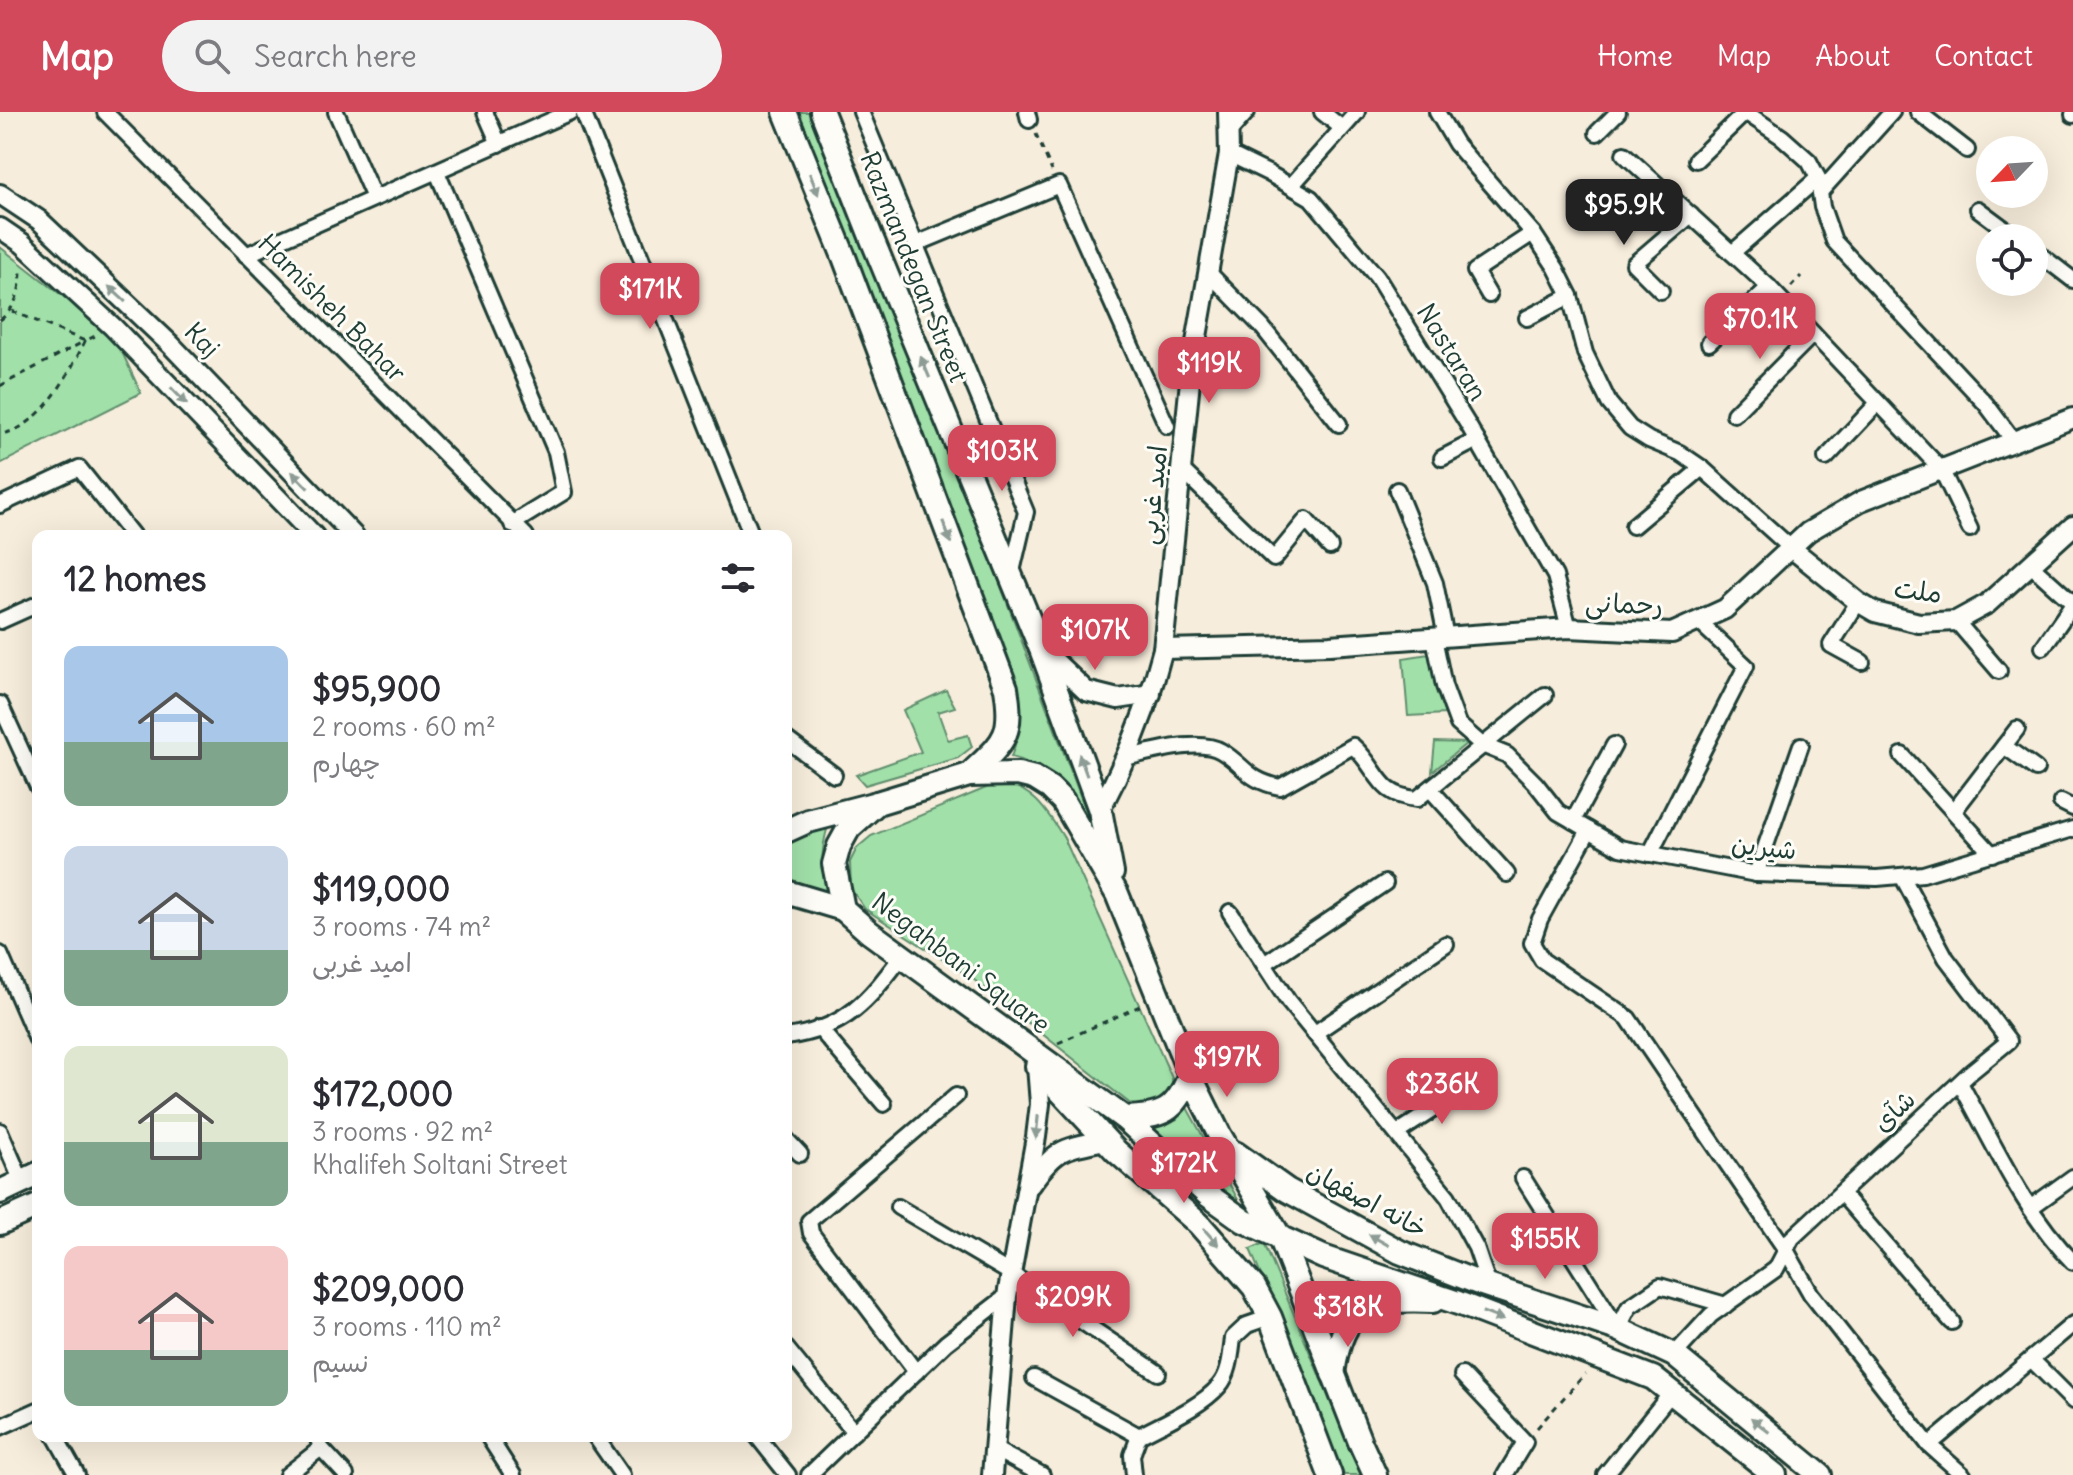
<!DOCTYPE html>
<meta charset="utf-8">
<style>
:root{--surface:#fff;--page:#f2f2f3;--text:#2b2b33;--muted:#7c7c81;--accent:#d1495b}
body{margin:0;font-family:Delius,"Playpen Sans Arabic",sans-serif;background:var(--page);color:var(--text);height:100vh;display:flex;flex-direction:column;font-size:30px;white-space:nowrap}
*{box-sizing:border-box;margin:0}
p{font-size:26px;color:var(--muted)}
.icon{flex:none;width:44px;height:44px;fill:none;stroke:currentColor;stroke-width:2;stroke-linecap:round;stroke-linejoin:round}
.map{position:relative;flex:1;overflow:hidden}
.panel{position:absolute;left:32px;top:418px;width:760px;height:912px;display:flex;flex-direction:column;background:var(--surface);border-radius:16px;box-shadow:0 8px 32px #0002}
.panel>*{flex:none}
.needle{width:52px;rotate:245deg}
.fabs{position:absolute;left:1976px;top:24px;display:grid;gap:16px}
.fabs a{display:grid;place-items:center;width:72px;height:72px;border-radius:50%;background:var(--surface);box-shadow:0 8px 32px #0002;font-size:40px}
.price{position:absolute;translate:-50% -68px;padding:0 18px;border-radius:16px;background:var(--accent);color:#fff;font-size:26px;line-height:52px;filter:drop-shadow(0 2px 4px #0008)}
.price::after{content:'';position:absolute;left:50%;top:48px;width:24px;height:18px;margin-left:-12px;background:inherit;clip-path:polygon(0 0,100% 0,50% 100%)}
.price.active{background:#222;color:#fff}
ul{padding:0;list-style:none}
li{display:flex;align-items:center;gap:24px;height:200px;padding:0 32px}
li span{display:grid;place-items:center;flex:none;width:224px;height:160px;border-radius:16px;color:#555}
li>.icon{margin-inline-start:auto}
span .icon{width:96px;height:96px;fill:#fffc;stroke-width:1}
li b{font-size:34px}
h2{display:flex;justify-content:space-between;align-items:center;height:96px;padding:0 32px;font-size:34px}
header{display:flex;align-items:center;gap:48px;box-sizing:border-box;height:112px;padding:0 40px;background:var(--accent);color:#fff}
header strong{font-size:38px}
nav{display:flex;gap:44px;margin-inline-start:auto;font-size:28px}
.search{width:560px;height:72px;background:var(--page);display:flex;align-items:center;gap:20px;box-sizing:border-box;padding:0 28px;border-radius:44px;color:var(--muted);font-size:30px}
.map>svg:first-child{display:block}
.green{fill:#a1e0a9;stroke:#608e6e;stroke-width:2}
.lines{fill:none;stroke-linecap:round;stroke-linejoin:round}
.minor-casing{stroke:#1f3d34;stroke-width:20}
.tertiary-casing{stroke:#1f3d34;stroke-width:24}
.secondary-casing{stroke:#1f3d34;stroke-width:28}
.path{stroke:#1f3d34;stroke-width:3;stroke-dasharray:6 6;stroke-linecap:butt}
.minor{stroke:#fdfcf7;stroke-width:14}
.tertiary{stroke:#fdfcf7;stroke-width:18}
.secondary{stroke:#fdfcf7;stroke-width:22}
.oneway{fill:#8e9c96}
.labels{text-anchor:middle;stroke-width:6;stroke-linejoin:round;paint-order:stroke}
.street-label{font-size:26px;fill:#1f3d34;stroke:#fdfcf7}
</style>
<header>
<strong>Map</strong>
<div class="search"><svg class="icon" aria-label="search" viewBox="0 0 24 24"><circle cx="10" cy="10" r="6"/><path d="M15 15l6 6"/></svg>Search here</div>
<nav><a>Home</a><a>Map</a><a>About</a><a>Contact</a></nav>
</header>
<div class="map">
<svg width="2073" height="1363" viewBox="0 0 2073 1363">
<rect width="100%" height="100%" fill="#f7eddc"/>
<filter id="ink" filterUnits="userSpaceOnUse"><feTurbulence type="fractalNoise" baseFrequency=".0125" numOctaves="2"/><feDisplacementMap in="SourceGraphic" scale="16" xChannelSelector="R" yChannelSelector="G"/><feConvolveMatrix kernelMatrix="1 2 1 2 8 2 1 2 1" color-interpolation-filters="sRGB"/></filter>
<g filter="url(#ink)">
<g class="green">
<path d="M 798,0 L 811,0 L 997,464 L 1095,723 C 1071,692 1051,654 1011,645 C 1022,616 1021,599 1011,570 L 887,227 Z"/>
<path d="M 0,135 L 115,225 L 141,281 L 0,352 Z"/>
<path d="M 1429,542 L 1435,572 L 1446,602 L 1408,604 L 1403,546 Z"/>
<path d="M 946,578 L 955,595 L 938,600 L 948,628 L 968,623 L 972,635 L 958,646 L 865,673 L 856,663 L 921,640 L 903,598 Z"/>
<path d="M 1435,630 L 1467,631 L 1432,660 Z"/>
<path d="M 998,671 C 1032,673 1048,701 1064,726 L 1172,966 L 1173,982 L 1150,997 L 1133,994 L 973,867 L 865,797 L 851,777 L 850,750 L 857,736 L 871,724 Z"/>
<path d="M 829,711 C 820,738 819,763 831,789 L 786,767 L 786,730 Z"/>
<path d="M 1185,992 L 1241,1093 L 1152,1017 L 1177,1007 Z"/>
<path d="M 1264,1131 L 1361,1363 L 1344,1363 L 1250,1137 Z"/>
</g>
<g class="lines">
<defs>
<g id="minor">
<path d="M 105,0 L 526,424"/>
<path d="M 336,0 L 374,86"/>
<path d="M 485,0 L 499,32"/>
<path d="M 583,0 L 752,424"/>
<path d="M 861,0 L 1026,400 L 1011,464"/>
<path d="M 1027,0 L 1029,8"/>
<path d="M 1322,0 L 1342,16"/>
<path d="M 1437,0 L 1456,32 L 1533,121 L 1556,156 L 1570,184 L 1585,241 L 1609,291 L 1630,316 L 1649,328 L 1680,341 L 1702,356 L 1791,436"/>
<path d="M 1745,0 L 1782,25 L 1809,49 L 1818,66 L 1822,95 L 1834,129 L 1986,292 L 2013,328"/>
<path d="M 1918,0 L 1967,38"/>
<path d="M 2073,2 L 2073,3"/>
<path d="M 1229,20 L 1247,0"/>
<path d="M 1597,21 L 1618,0"/>
<path d="M 1229,42 L 1268,61 L 1311,86 L 1377,165 L 1467,311 L 1555,464 L 1569,516"/>
<path d="M 1624,42 L 1769,175 L 1941,357 L 1970,417"/>
<path d="M 1696,48 L 1746,0"/>
<path d="M 437,60 L 556,340 L 564,380 L 512,412"/>
<path d="M 1291,74 L 1357,0"/>
<path d="M 1820,80 L 1892,0"/>
<path d="M 1978,97 L 2017,126"/>
<path d="M 916,132 L 1059,73 L 1167,314"/>
<path d="M 2034,138 L 2073,168"/>
<path d="M 1732,141 L 1818,66"/>
<path d="M 246,143 L 570,0"/>
<path d="M 1210,162 L 1263,216 L 1339,312"/>
<path d="M 1661,179 L 1634,152 L 1691,103"/>
<path d="M 1489,183 L 1475,159 L 1533,121"/>
<path d="M 1527,206 L 1570,184"/>
<path d="M 1709,231 L 1769,175"/>
<path d="M 1734,302 L 1813,222"/>
<path d="M 1442,346 L 1477,328"/>
<path d="M 1826,346 L 1878,291"/>
<path d="M 1182,358 L 1274,447 L 1306,408 L 1330,435"/>
<path d="M 1397,378 L 1435,471 L 1446,525"/>
<path d="M 0,393 L 79,356 L 133,424"/>
<path d="M 1633,414 L 1702,356"/>
<path d="M 2031,453 L 2073,491"/>
<path d="M 1858,490 L 1831,533 L 1862,550"/>
<path d="M 0,509 L 38,492"/>
<path d="M 1956,509 L 1999,559"/>
<path d="M 1434,526 L 1444,574 L 1458,612 L 1482,633 L 1507,643 L 1536,672 L 1558,700 L 1620,736 L 1756,762 L 1877,766 L 1923,762 L 2073,717"/>
<path d="M 2043,535 L 2073,492"/>
<path d="M 0,592 L 38,675"/>
<path d="M 786,627 L 834,663"/>
<path d="M 2004,634 L 2036,657"/>
<path d="M 1902,643 L 1992,742"/>
<path d="M 1128,645 C 1152,640 1199,626 1221,639 C 1246,654 1246,668 1280,675 L 1353,634 C 1380,658 1376,683 1417,687 L 1545,583"/>
<path d="M 1430,677 L 1507,762"/>
<path d="M 2061,690 L 2073,696"/>
<path d="M 1954,699 L 2017,617"/>
<path d="M 1573,709 L 1614,633"/>
<path d="M 1589,718 L 1540,807 L 1532,831 L 1542,848 L 1628,906 L 1786,1138 L 1811,1182 L 1929,1333 L 1963,1363"/>
<path d="M 1650,742 L 1746,554 L 1698,509"/>
<path d="M 1756,762 L 1801,633"/>
<path d="M 1230,800 L 1288,889 L 1448,1085 L 1476,1136 L 1489,1174"/>
<path d="M 0,842 L 38,930"/>
<path d="M 1264,852 L 1385,771"/>
<path d="M 819,916 L 884,992"/>
<path d="M 1315,921 L 1446,832"/>
<path d="M 786,925 C 846,917 868,889 902,844"/>
<path d="M 1960,971 C 1994,1032 2024,1100 2073,1150"/>
<path d="M 0,1019 L 22,1070"/>
<path d="M 1397,1021 L 1468,975"/>
<path d="M 786,1027 L 800,1042"/>
<path d="M 1523,1066 L 1618,1217"/>
<path d="M 1841,1081 L 1952,1210"/>
<path d="M 898,1095 L 1010,1161 L 1158,1261"/>
<path d="M 2030,1096 L 2073,1065"/>
<path d="M 1618,1217 L 1629,1195 L 1660,1174 L 1726,1193"/>
<path d="M 786,1236 L 854,1320"/>
<path d="M 1674,1243 L 1711,1203 L 1776,1157 L 1792,1126 L 1971,960 L 2009,929 L 1946,846 L 1902,764"/>
<path d="M 2031,1247 L 2073,1289"/>
<path d="M 916,1260 L 811,1121 L 809,1109 L 956,984"/>
<path d="M 1462,1263 L 1525,1330 L 1505,1363"/>
<path d="M 1034,1266 L 1139,1324"/>
<path d="M 0,1315 L 38,1298"/>
<path d="M 55,1324 L 77,1363"/>
<path d="M 317,1324 L 321,1336 L 346,1363"/>
<path d="M 488,1324 L 513,1363"/>
<path d="M 595,1324 L 622,1363"/>
<path d="M 757,1324 L 788,1363"/>
<path d="M 1929,1333 L 2073,1212"/>
<path d="M 994,1337 L 1042,1363"/>
<path d="M 287,1363 L 321,1336"/>
<path d="M 809,1363 L 946,1231 L 1007,1184"/>
<path d="M 1134,1363 L 1132,1343 L 1139,1324 C 1163,1311 1201,1295 1219,1274 C 1230,1262 1231,1241 1233,1226 L 1247,1213 L 1270,1205"/>
<path d="M 1605,1363 L 1672,1280"/>
</g>
<g id="tertiary">
<path d="M 0,82 L 39,108 L 170,232 L 354,424"/>
<path d="M 0,116 L 22,131 L 113,215 L 314,424"/>
<path d="M 1791,436 L 1858,490 L 1875,500 L 1919,511 L 1956,509 L 1987,492 L 2073,414"/>
<path d="M 1163,537 L 1330,533 L 1569,516 L 1672,521 L 1725,497 L 1808,420 L 1861,389 L 2073,306"/>
<path d="M 1044,539 L 1086,579 L 1118,587 L 1151,582"/>
<path d="M 1100,698 C 1128,645 1148,596 1163,537 L 1191,259 L 1229,42 L 1228,0"/>
<path d="M 1030,1073 C 1057,1036 1061,1037 1105,1028"/>
<path d="M 992,1363 L 1007,1184 L 1036,1025 L 1040,992 L 1037,954"/>
</g>
<g id="secondary">
<path d="M 785,0 L 844,145 L 1006,576 C 1014,626 1003,630 969,663"/>
<path d="M 822,0 L 872,127 L 1041,537 L 1100,698 L 1112,761"/>
<path d="M 877,691 L 849,716 L 839,734 L 834,752 L 843,797 L 869,820 L 1124,1006 L 1208,1083 L 1244,1109 L 1323,1145 L 1458,1191 L 1653,1266 L 1775,1363"/>
<path d="M 786,719 L 808,709 L 877,691 L 969,663 L 1018,662 L 1034,666 L 1050,676 L 1063,689 L 1117,782 L 1190,963 L 1219,1022 L 1281,1127 L 1360,1330 L 1375,1363"/>
<path d="M 786,780 L 843,797"/>
<path d="M 1037,954 L 1116,1039 L 1199,1112 L 1254,1175 L 1270,1205 L 1330,1363"/>
<path d="M 1124,1006 C 1162,1005 1176,1000 1190,963"/>
<path d="M 1235,1041 L 1287,1078 L 1400,1140 L 1476,1170 L 1618,1217 L 1674,1243 L 1820,1363"/>
<path d="M 0,1080 L 38,1062"/>
<path d="M 0,1111 L 38,1094"/>
<path d="M 1333,1262 C 1342,1194 1369,1186 1433,1189"/>
</g>
</defs>
<use href="#minor" class="minor-casing"/>
<use href="#tertiary" class="tertiary-casing"/>
<use href="#secondary" class="secondary-casing"/>
<g class="path">
<path d="M 1036,22 L 1052,59"/>
<path d="M 1791,175 L 1801,164"/>
<path d="M 12,199 L 85,229 L 97,223"/>
<path d="M 0,208 C 17,195 21,177 21,155"/>
<path d="M 0,274 L 85,229 C 69,262 41,317 0,322"/>
<path d="M 1058,931 L 1142,893"/>
<path d="M 1537,1316 L 1585,1262"/>
</g>
<use href="#minor" class="minor"/>
<use href="#tertiary" class="tertiary"/>
<use href="#secondary" class="secondary"/>
</g>
<defs><path id="oneway-solid" d="M-6-.8H1V-3.2L6.5 0L1 3.2V.8H-6Z" transform="scale(2)"/></defs>
<g class="oneway">
<use href="#oneway-solid" transform="translate(814 72) rotate(68)"/>
<use href="#oneway-solid" transform="translate(117 182) rotate(-137)"/>
<use href="#oneway-solid" transform="translate(925 255) rotate(-113)"/>
<use href="#oneway-solid" transform="translate(179 284) rotate(46)"/>
<use href="#oneway-solid" transform="translate(300 368) rotate(-134)"/>
<use href="#oneway-solid" transform="translate(947 420) rotate(69)"/>
<use href="#oneway-solid" transform="translate(1083 653) rotate(-110)"/>
<use href="#oneway-solid" transform="translate(1037 1015) rotate(96)"/>
<use href="#oneway-solid" transform="translate(1211 1125) rotate(49)"/>
<use href="#oneway-solid" transform="translate(1379 1128) rotate(-151)"/>
<use href="#oneway-solid" transform="translate(1493 1204) rotate(21)"/>
<use href="#oneway-solid" transform="translate(1760 1313) rotate(-141)"/>
</g>
</g>
<g class="labels">
<g class="street-label">
<text transform="translate(914 155) rotate(68)" y="9">Razmandegan Street</text>
<text transform="translate(332 196) rotate(45)" y="9">Hamisheh Bahar</text>
<text transform="translate(202 228) rotate(46)" y="9">Kaj</text>
<text transform="translate(1452 240) rotate(58)" y="9">Nastaran</text>
<text transform="translate(1153 383) rotate(-84)" y="9">امید غربی</text>
<text transform="translate(1918 479) rotate(7)" y="9">ملت</text>
<text transform="translate(1624 492) rotate(2)" y="9">رحمانی</text>
<text transform="translate(1764 735) rotate(6)" y="9">شیرین</text>
<text transform="translate(961 851) rotate(37)" y="9">Negahbani Square</text>
<text transform="translate(1894 999) rotate(-43)" y="9">شآی</text>
<text transform="translate(1367 1088) rotate(28)" y="9">خانه اصفهان</text>
</g>
</g>
</svg>
<div class="fabs">
<a><svg class="needle" viewBox="-14 -14 28 28"><path d="M0-13l5 13h-10z" fill="#e53935"/><path d="M0 13l5-13h-10z" fill="#7c7c81"/></svg></a>
<a><svg class="icon" aria-label="locate" viewBox="0 0 24 24"><circle cx="12" cy="12" r="6"/><path d="M12 2v4M12 18v4M2 12h4M18 12h4"/></svg></a>
</div>
<b class="price active" style="left:1624px;top:135px">$95.9K</b>
<b class="price" style="left:650px;top:219px">$171K</b>
<b class="price" style="left:1760px;top:249px">$70.1K</b>
<b class="price" style="left:1209px;top:293px">$119K</b>
<b class="price" style="left:1002px;top:381px">$103K</b>
<b class="price" style="left:1095px;top:560px">$107K</b>
<b class="price" style="left:1227px;top:987px">$197K</b>
<b class="price" style="left:1442px;top:1014px">$236K</b>
<b class="price" style="left:1184px;top:1093px">$172K</b>
<b class="price" style="left:1545px;top:1169px">$155K</b>
<b class="price" style="left:1073px;top:1227px">$209K</b>
<b class="price" style="left:1348px;top:1237px">$318K</b>
<section class="panel">
<h2>12 homes<svg class="icon" aria-label="filters" viewBox="0 0 24 24"><path d="M4 7h16M4 17h16"/><circle cx="9" cy="7" r="2"/><circle cx="15" cy="17" r="2"/></svg></h2>
<ul>
<li><span style="background:linear-gradient(#a9c7e8 60%,#7fa58c 0)"><svg class="icon" aria-label="home" viewBox="0 0 24 24"><path d="M3 11l9-7 9 7M6 9v11h12V9"/></svg></span><div><b>$95,900</b><p>2 rooms · 60 m²</p><p>چهارم</p></div></li>
<li><span style="background:linear-gradient(#c9d6e8 65%,#7fa58c 0)"><svg class="icon" aria-label="home" viewBox="0 0 24 24"><path d="M3 11l9-7 9 7M6 9v11h12V9"/></svg></span><div><b>$119,000</b><p>3 rooms · 74 m²</p><p>امید غربی</p></div></li>
<li><span style="background:linear-gradient(#dfe7d0 60%,#7fa58c 0)"><svg class="icon" aria-label="home" viewBox="0 0 24 24"><path d="M3 11l9-7 9 7M6 9v11h12V9"/></svg></span><div><b>$172,000</b><p>3 rooms · 92 m²</p><p>Khalifeh Soltani Street</p></div></li>
<li><span style="background:linear-gradient(#f6c9c9 65%,#7fa58c 0)"><svg class="icon" aria-label="home" viewBox="0 0 24 24"><path d="M3 11l9-7 9 7M6 9v11h12V9"/></svg></span><div><b>$209,000</b><p>3 rooms · 110 m²</p><p>نسیم</p></div></li>
</ul>
</section>
</div>
